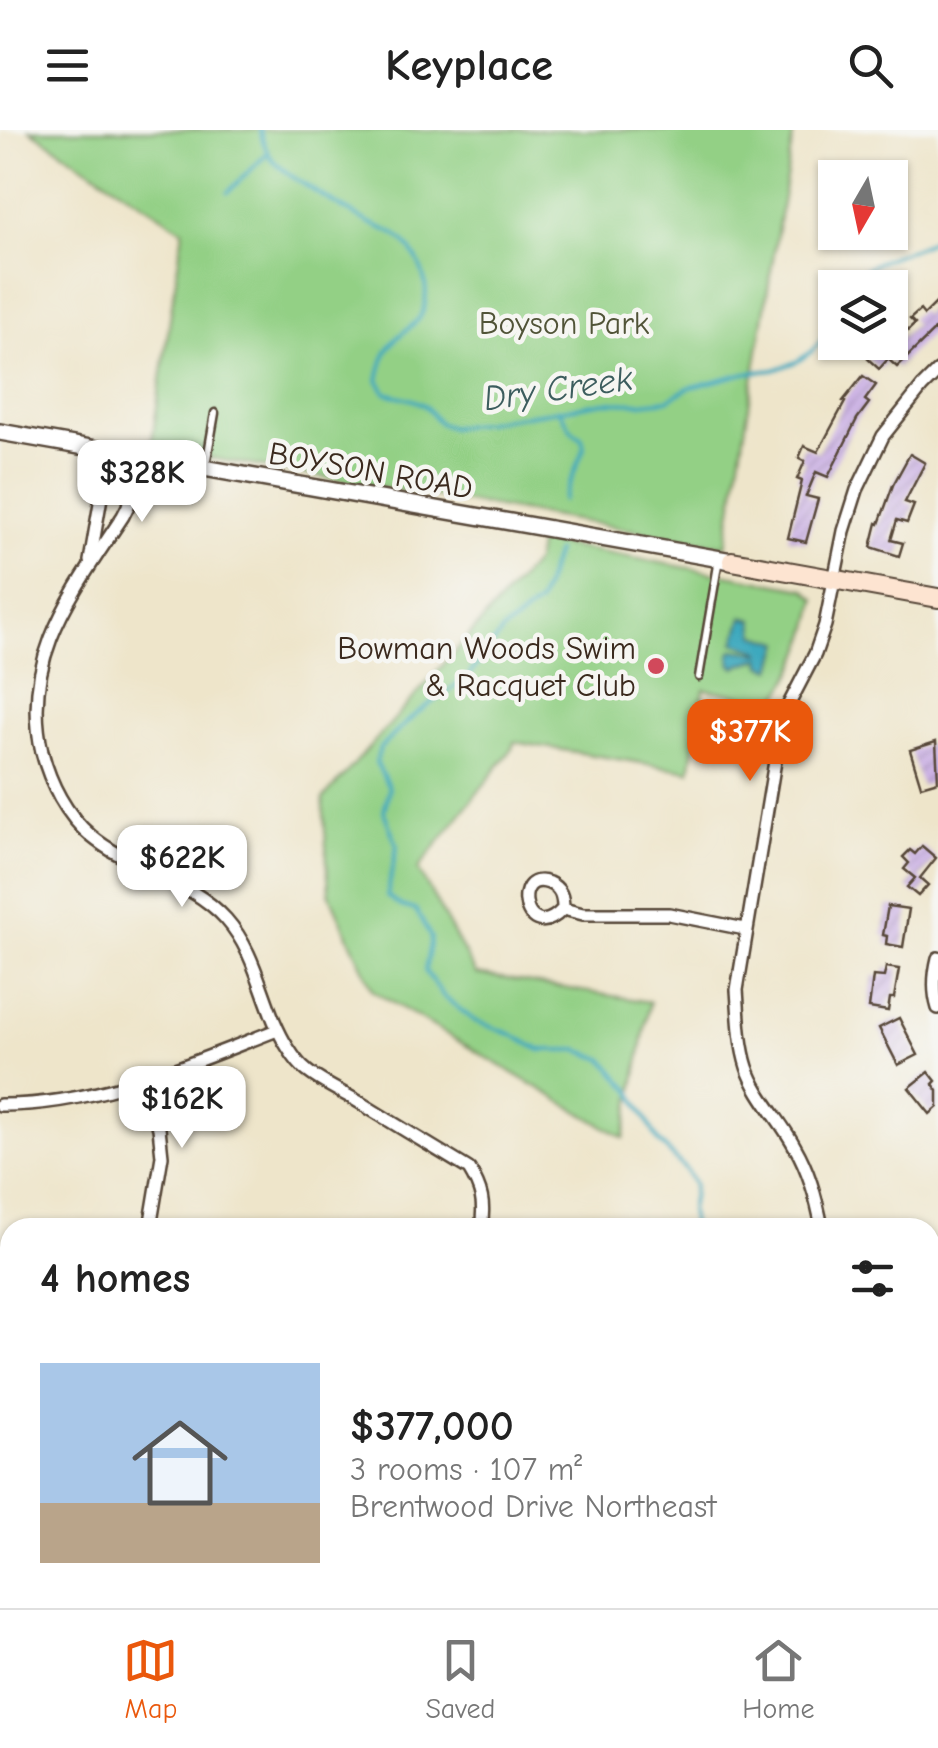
<!DOCTYPE html>
<meta charset="utf-8">
<style>
:root{--surface:#fff;--page:#f6f6f6;--text:#222;--muted:#767676;--line:#e0e0e0;--accent:#ea580c}
body{margin:0;font-family:"Comic Neue",sans-serif;background:var(--page);color:var(--text);height:100vh;display:flex;flex-direction:column;font-size:38px;white-space:nowrap}
*{box-sizing:border-box;margin:0}
p{font-size:32px;color:var(--muted)}
.icon{flex:none;width:55px;height:55px;fill:none;stroke:currentColor;stroke-width:2;stroke-linecap:round;stroke-linejoin:round}
.map{position:relative;flex:1;overflow:hidden}
.panel{position:absolute;left:0px;top:1088px;width:940px;height:392px;display:flex;flex-direction:column;background:var(--surface);border-radius:30px 30px 0 0;box-shadow:0 2px 8px #0004}
.panel>*{flex:none}
.needle{width:65px;rotate:189deg}
.tools{position:absolute;left:818px;top:30px;display:grid;gap:20px}
.tools a{display:grid;place-items:center;width:90px;height:90px;border-radius:0px;background:var(--surface);box-shadow:0 2px 8px #0004;font-size:50px}
.price{position:absolute;translate:-50% -85px;padding:0 22px;border-radius:20px;background:#fff;color:#222;font-size:32px;line-height:65px;filter:drop-shadow(0 2px 5px #0008)}
.price::after{content:'';position:absolute;left:50%;top:60px;width:30px;height:22px;margin-left:-15px;background:inherit;clip-path:polygon(0 0,100% 0,50% 100%)}
.price.on{background:var(--accent);color:#fff}
ul{padding:0;list-style:none}
li{display:flex;align-items:center;gap:30px;height:250px;padding:0 40px}
li span{display:grid;place-items:center;flex:none;width:280px;height:200px;border-radius:0px;color:#555}
li>.icon{margin-inline-start:auto}
span .icon{width:120px;height:120px;fill:#fffc;stroke-width:1}
li b{font-size:42px}
h2{display:flex;justify-content:space-between;align-items:center;height:120px;padding:0 40px;font-size:42px}
header{display:flex;justify-content:space-between;align-items:center;height:130px;padding:0 40px;background:var(--surface);font-size:45px;font-weight:600}
.menu{display:flex;justify-content:space-around;align-items:center;height:140px;border-top:2px solid var(--line);background:var(--surface);font-size:28px;color:var(--muted)}
.menu a{display:grid;justify-items:center;gap:5px}
.menu .on{color:var(--accent)}
.map>svg:first-child{display:block}
.park{fill:#93d085;stroke:#677d52;stroke-width:2.5}
.water{fill:#3ea9be;stroke:#3c6a6e;stroke-width:2.5}
.lines{fill:none;stroke-linecap:round;stroke-linejoin:round}
.stream{stroke:#3ea9be;stroke-width:4}
.building{fill:url(#building-hatch)}
.service-casing{stroke:#564638;stroke-width:11}
.minor-casing{stroke:#564638;stroke-width:16}
.tertiary-casing{stroke:#564638;stroke-width:20}
.secondary-casing{stroke:#564638;stroke-width:22}
.service{stroke:#fff;stroke-width:6}
.minor{stroke:#fff;stroke-width:11}
.tertiary{stroke:#fff;stroke-width:15}
.secondary{stroke:#fde4d1;stroke-width:18}
.poi-dot{fill:#d1495b;stroke:#f6f6f2;stroke-width:4}
.labels{text-anchor:middle;stroke-width:9;stroke-linejoin:round;paint-order:stroke}
.park-label{font-size:32px;fill:#515438;stroke:#f6f6f2}
.street-label{font-size:32px;fill:#3b2a1e;stroke:#f6f6f2}
.poi-label{font-size:32px;fill:#3b2a1e;stroke:#f6f6f2;text-anchor:end}
.water-label{font-size:35px;font-style:italic;fill:#3c5d5e;stroke:#f6f6f2}
</style>
<header><svg class="icon" aria-label="menu" viewBox="0 0 24 24"><path d="M4 6h16M4 12h16M4 18h16"/></svg>Keyplace<svg class="icon" aria-label="search" viewBox="0 0 24 24"><circle cx="10" cy="10" r="6"/><path d="M15 15l6 6"/></svg></header>
<div class="map">
<svg width="938" height="1478" viewBox="0 0 938 1478">
<defs>
<pattern id="building-hatch" width="6" height="6" patternUnits="userSpaceOnUse" patternTransform="scale(2.5)"><rect width="6" height="6" fill="#cbb1e4"/><path d="M-1 1l2-2M0 6l6-6M5 7l2-2" fill="none" stroke="#af98c3"/></pattern>
</defs>
<rect width="100%" height="100%" fill="#f6f6f2"/>
<filter id="ink" filterUnits="userSpaceOnUse"><feTurbulence type="fractalNoise" baseFrequency=".01" numOctaves="2"/><feDisplacementMap in="SourceGraphic" scale="20" xChannelSelector="R" yChannelSelector="G"/><feConvolveMatrix kernelMatrix="1 2 1 2 8 2 1 2 1" color-interpolation-filters="sRGB"/></filter>
<filter id="wash" filterUnits="userSpaceOnUse"><feTurbulence type="fractalNoise" baseFrequency=".0048" numOctaves="4" result="noise"/><feDisplacementMap in="SourceGraphic" scale="40" xChannelSelector="R" yChannelSelector="G"/><feGaussianBlur stdDeviation="2.25" result="paint"/><feColorMatrix in="noise" values="0 0 0 0 0 0 0 0 0 0 0 0 0 0 0 0 0 1.4 0 .05"/><feComposite in="paint" operator="in"/></filter>
<g filter="url(#wash)">
<rect width="100%" height="100%" fill="#eee5ca"/>
<g class="park">
<path d="M 30,0 L 794,0 L 726,416 L 151,318 L 183,100 Z"/>
<path d="M 539,411 L 805,459 L 816,469 C 810,506 795,546 772,575 L 738,565 L 704,559 L 690,641 L 514,612 L 512,619 L 418,739 L 476,844 L 650,872 L 624,1008 L 373,861 L 329,763 L 323,669 L 535,432 Z"/>
</g>
<path class="water" d="M 743,487 L 754,490 L 756,505 L 781,512 L 773,539 L 762,535 L 761,528 L 735,537 L 732,535 L 730,525 L 733,520 L 761,523 L 760,521 L 735,513 Z"/>
<g class="lines">
<g class="stream">
<path d="M 260,0 C 262,9 266,21 272,29 C 287,47 345,80 368,92 C 377,97 388,99 396,105 C 418,121 432,154 423,181 C 418,194 406,199 397,208 C 385,219 381,235 378,250 L 386,263 C 398,267 416,268 426,277 C 438,290 432,291 451,298 L 605,272 L 641,273 L 668,270 L 688,258 L 745,243 L 774,240 L 796,232 L 810,223 L 822,210 L 835,180"/>
<path d="M 228,62 L 268,23"/>
<path d="M 847,158 C 864,128 910,125 938,107"/>
<path d="M 559,279 L 572,301 L 582,308 L 584,318 L 563,370"/>
<path d="M 556,422 L 539,473 L 503,501 L 467,548 L 416,584 L 380,618 L 376,632 L 389,658 L 384,682 L 397,716 L 387,766 L 401,776 L 416,780 L 431,808 L 425,841 L 444,867 L 475,891 L 513,905 L 540,920 L 578,920 L 603,929 L 631,961 L 659,1012 L 686,1040 L 694,1055 L 690,1081 L 693,1098"/>
<path d="M 544,1478 L 546,1470"/>
</g>
</g>
<g id="blocks">
<g class="building">
<path d="M 938,171 L 938,197 L 897,237 L 888,229 L 879,239 L 868,229 L 883,212 L 890,212 L 890,206 L 896,212 L 915,194 L 910,189 L 920,180 L 924,185 Z"/>
<path d="M 863,246 L 876,255 L 865,270 L 869,273 L 857,289 L 828,347 L 816,342 L 806,366 L 818,369 L 806,412 L 788,408 L 802,351 L 797,349 L 805,331 L 799,328 L 804,316 L 818,322 L 845,272 L 843,271 Z"/>
<path d="M 910,324 L 925,333 L 905,372 L 914,375 L 907,393 L 897,390 L 891,410 L 903,413 L 899,426 L 871,417 L 877,393 L 879,394 L 893,355 Z"/>
<path d="M 936,612 L 938,651 L 921,656 L 910,620 Z"/>
<path d="M 922,716 L 936,728 L 920,748 L 928,755 L 918,766 L 907,757 L 915,748 L 904,739 L 909,733 L 903,727 L 910,720 L 915,724 Z"/>
<path d="M 888,776 L 909,779 L 903,817 L 886,814 L 887,806 L 883,805 Z"/>
<path d="M 886,837 L 899,839 L 894,868 L 890,868 L 888,881 L 869,878 L 873,846 L 884,847 Z"/>
<path d="M 899,888 L 918,925 L 898,935 L 879,898 Z"/>
<path d="M 929,942 L 936,951 L 933,954 L 938,961 L 938,977 L 930,984 L 909,958 Z"/>
</g>
</g>
</g>
<g filter="url(#ink)">
<use href="#blocks" fill-opacity="0" stroke="#564638" stroke-width="2.5"/>
<g class="lines">
<defs>
<g id="service">
<path d="M 206,335 L 215,283"/>
<path d="M 699,547 L 719,429"/>
</g>
<g id="minor">
<path d="M 138,327 L 128,376 L 123,386 C 74,461 20,527 42,622 C 50,653 66,685 91,706 C 132,740 190,749 226,789 C 259,826 262,877 288,918 C 293,926 299,935 307,941 C 322,953 342,962 359,972 C 396,995 433,1017 469,1039 C 482,1060 485,1074 481,1098"/>
<path d="M 90,431 L 109,321"/>
<path d="M 563,779 C 524,820 510,738 549,753 C 561,758 563,767 563,779 L 583,784 L 669,784 L 745,799"/>
<path d="M 938,828 C 934,844 933,862 938,878"/>
<path d="M 142,950 L 159,998 L 162,1026 L 150,1098"/>
<path d="M 0,975 C 96,976 189,934 277,900"/>
<path d="M 822,1098 C 817,1070 809,1041 795,1017 C 781,990 757,967 747,937 C 739,912 739,885 737,860 L 780,601 L 788,576 L 815,524 L 825,495 L 844,401 L 857,360 L 883,306 L 922,257 L 938,241"/>
<path d="M 930,1339 L 938,1340"/>
<path d="M 0,1356 L 10,1357"/>
<path d="M 786,1470 L 800,1478"/>
<path d="M 340,1478 L 340,1470"/>
</g>
<path id="tertiary" d="M 0,302 L 732,431"/>
<path id="secondary" d="M 732,431 L 938,468"/>
</defs>
<use href="#service" class="service-casing"/>
<use href="#minor" class="minor-casing"/>
<use href="#tertiary" class="tertiary-casing"/>
<use href="#secondary" class="secondary-casing"/>
<use href="#service" class="service"/>
<use href="#minor" class="minor"/>
<use href="#tertiary" class="tertiary"/>
<use href="#secondary" class="secondary"/>
</g>
</g>
<circle class="poi-dot" cx="656" cy="536" r="10"/>
<g class="labels">
<g class="park-label">
<text x="564" y="204">Boyson Park</text>
</g>
<g class="street-label">
<text transform="translate(371 340) rotate(10)" y="11">BOYSON ROAD</text>
</g>
<g class="poi-label">
<text x="636" y="529">Bowman Woods Swim<tspan x="636" dy="37">&amp; Racquet Club</tspan></text>
</g>
<g class="water-label">
<text transform="translate(558 258) rotate(-8)" y="12">Dry Creek</text>
</g>
</g>
</svg>
<div class="tools">
<a><svg class="needle" viewBox="-14 -14 28 28"><path d="M0-13l5 13h-10z" fill="#e53935"/><path d="M0 13l5-13h-10z" fill="#767676"/></svg></a>
<a><svg class="icon" aria-label="layers" viewBox="0 0 24 24"><path d="M12 4l9 5-9 5-9-5zM3 14l9 5 9-5"/></svg></a>
</div>
<b class="price" style="left:142px;top:395px">$328K</b>
<b class="price on" style="left:750px;top:654px">$377K</b>
<b class="price" style="left:182px;top:780px">$622K</b>
<b class="price" style="left:182px;top:1021px">$162K</b>
<section class="panel">
<h2>4 homes<svg class="icon" aria-label="filters" viewBox="0 0 24 24"><path d="M4 7h16M4 17h16"/><circle cx="9" cy="7" r="2"/><circle cx="15" cy="17" r="2"/></svg></h2>
<ul>
<li><span style="background:linear-gradient(#a9c7e8 70%,#b9a48a 0)"><svg class="icon" aria-label="home" viewBox="0 0 24 24"><path d="M3 11l9-7 9 7M6 9v11h12V9"/></svg></span><div><b>$377,000</b><p>3 rooms · 107 m²</p><p>Brentwood Drive Northeast</p></div></li>
</ul>
</section>
</div>
<nav class="menu">
<a class="on"><svg class="icon" aria-label="map" viewBox="0 0 24 24"><path d="M3 6l6-2 6 2 6-2v14l-6 2-6-2-6 2zM9 4v14M15 6v14"/></svg>Map</a>
<a><svg class="icon" aria-label="saved" viewBox="0 0 24 24"><path d="M7 4h10v16l-5-4-5 4z"/></svg>Saved</a>
<a><svg class="icon" aria-label="home" viewBox="0 0 24 24"><path d="M3 11l9-7 9 7M6 9v11h12V9"/></svg>Home</a>
</nav>
